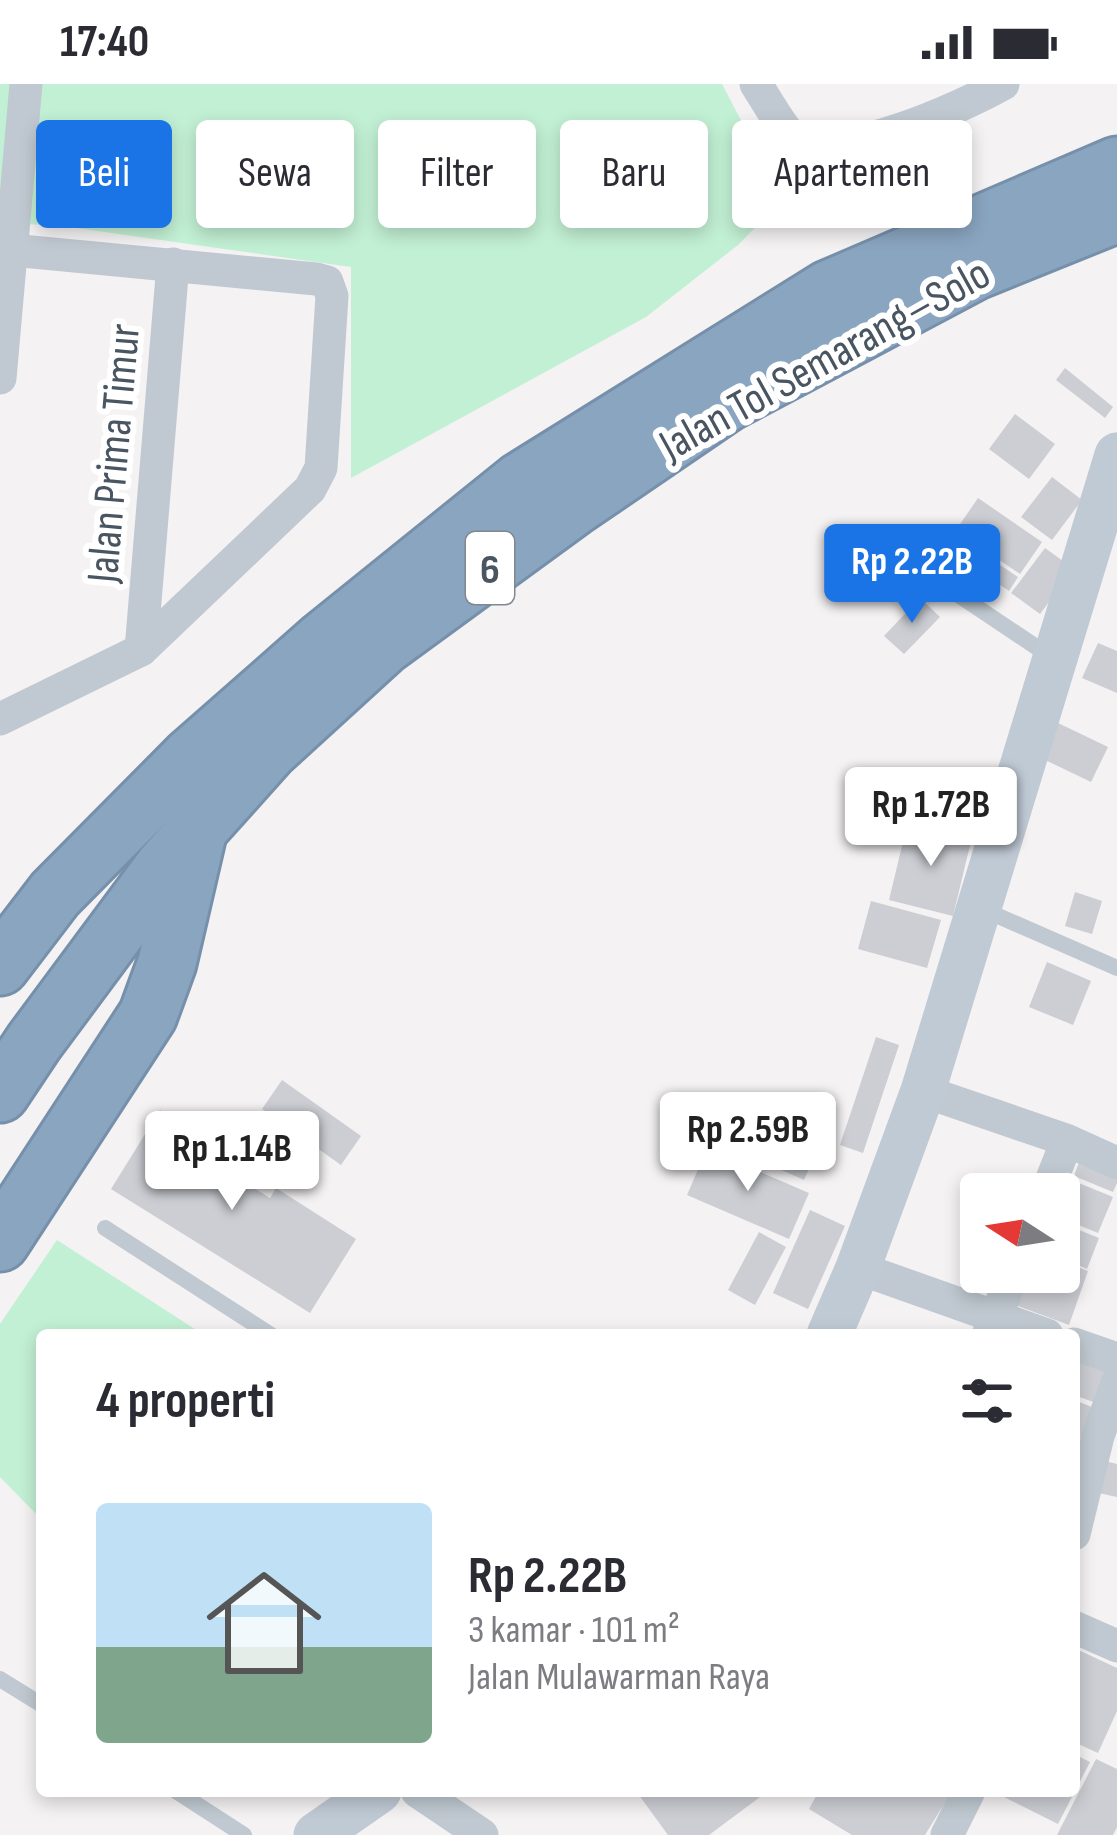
<!DOCTYPE html>
<html lang="id">
<meta charset="utf-8">
<style>
:root{--surface:#fff;--page:#f7f7f7;--text:#2b2b33;--muted:#7c7c81;--accent:#1b74e5}
body{margin:0;font-family:"Sofia Sans Condensed",sans-serif;background:var(--page);color:var(--text);height:100vh;display:flex;flex-direction:column;font-size:45px;white-space:nowrap}
*{box-sizing:border-box;margin:0}
p{font-size:39px;color:var(--muted)}
.icon{flex:none;width:66px;height:66px;fill:none;stroke:currentColor;stroke-width:2;stroke-linecap:round;stroke-linejoin:round}
.map{position:relative;flex:1;overflow:hidden}
.panel{position:absolute;left:36px;top:1245px;width:1044px;height:468px;display:flex;flex-direction:column;background:var(--surface);border-radius:12px;box-shadow:0 6px 18px #0003}
.panel>*{flex:none}
.top-card{position:absolute;left:36px;top:36px;width:1047px;height:108px;display:flex;gap:24px}
.needle{width:78px;rotate:282deg}
.fabs{position:absolute;left:960px;top:1089px;display:grid;gap:24px}
.fabs a{display:grid;place-items:center;width:120px;height:120px;border-radius:12px;background:var(--surface);box-shadow:0 6px 18px #0003;font-size:60px}
.price{position:absolute;translate:-50% -102px;padding:0 27px;border-radius:12px;background:#fff;color:#222;font-size:39px;line-height:78px;filter:drop-shadow(0 3px 6px #0008)}
.price::after{content:'';position:absolute;left:50%;top:72px;width:36px;height:27px;margin-left:-18px;background:inherit;clip-path:polygon(0 0,100% 0,50% 100%)}
.price.current{background:var(--accent);color:#fff}
ul{padding:0;list-style:none}
li{display:flex;align-items:center;gap:36px;height:300px;padding:0 60px}
li span{display:grid;place-items:center;flex:none;width:336px;height:240px;border-radius:12px;color:#555}
li>.icon{margin-inline-start:auto}
span .icon{width:144px;height:144px;fill:#fffc;stroke-width:1}
li b{font-size:51px}
h2{display:flex;justify-content:space-between;align-items:center;height:144px;padding:0 60px;font-size:51px}
.tag{padding:0 42px;border-radius:12px;background:var(--surface);box-shadow:0 6px 18px #0003;font-size:42px;line-height:108px}
.tag.current{background:var(--accent);color:#fff}
.status{display:flex;justify-content:space-between;align-items:center;height:84px;padding:0 60px;background:var(--surface);direction:ltr}
.status svg{height:33px;fill:currentColor}
.map>svg:first-child{display:block}
.green{fill:#c2f0d4}
.building{fill:#ccced4}
.lines{fill:none;stroke-linecap:round;stroke-linejoin:round}
.motorway-casing{stroke:#7690ac;stroke-width:63}
.service{stroke:#c0c9d1;stroke-width:16}
.minor{stroke:#c0c9d1;stroke-width:33}
.secondary{stroke:#c0cad5;stroke-width:45}
.motorway{stroke:#8aa5c0;stroke-width:57}
.labels{text-anchor:middle;stroke-width:12;stroke-linejoin:round;paint-order:stroke}
.shield{fill:#fff;stroke:#808890;stroke-width:3}
.shield-label{font-size:42px;font-weight:bold;fill:#495560}
.street-label{font-size:45px;fill:#495560;stroke:#fff}
</style>
<div class="status"><b>17:40</b><svg viewBox="0 0 49 12"><path d="M0 12V9h3v3zM5 12V6h3v6zM10 12V3h3v9zM15 12V0h3v12zM26 1h20v11H26zM47 4h2v5h-2z"/></svg></div>
<div class="map">
<svg width="1117" height="1751" viewBox="0 0 1117 1751">
<rect width="100%" height="100%" fill="#f4f2f2"/>
<g class="green">
<path d="M 0,0 L 722,0 L 770,92 L 785,113 L 738,161 L 646,233 L 351,394 L 351,183 L 69,143 L 0,138 Z"/>
<path d="M 57,1156 L 204,1251 L 42,1251 L 42,1436 L 0,1393 L 0,1240 Z"/>
</g>
<g class="building">
<path d="M 1065,284 L 1113,323 L 1105,334 L 1056,296 Z"/>
<path d="M 1015,330 L 1055,360 L 1029,395 L 989,365 Z"/>
<path d="M 1052,393 L 1082,416 L 1052,456 L 1021,433 Z"/>
<path d="M 978,414 L 1042,458 L 1020,490 L 956,446 Z"/>
<path d="M 1045,464 L 1074,485 L 1040,530 L 1011,509 Z"/>
<path d="M 994,477 L 1018,493 L 1009,507 L 984,490 Z"/>
<path d="M 920,514 L 940,533 L 904,570 L 884,552 Z"/>
<path d="M 1098,559 L 1117,567 L 1117,609 L 1082,594 Z"/>
<path d="M 1056,638 L 1108,663 L 1091,698 L 1039,673 Z"/>
<path d="M 908,737 L 972,753 L 953,832 L 889,816 Z"/>
<path d="M 1075,808 L 1102,817 L 1092,850 L 1065,842 Z"/>
<path d="M 871,817 L 941,836 L 927,884 L 858,865 Z"/>
<path d="M 1047,878 L 1091,897 L 1073,941 L 1029,923 Z"/>
<path d="M 876,953 L 899,961 L 863,1069 L 840,1061 Z"/>
<path d="M 282,996 L 361,1052 L 341,1081 L 262,1025 Z"/>
<path d="M 738,1018 L 822,1055 L 804,1096 L 720,1059 Z"/>
<path d="M 160,1026 L 243,1079 L 235,1092 L 270,1114 L 276,1104 L 356,1155 L 310,1229 L 111,1105 Z"/>
<path d="M 707,1065 L 809,1109 L 789,1155 L 687,1111 Z"/>
<path d="M 1082,1070 L 1117,1084 L 1117,1099 L 1113,1108 L 1074,1092 Z"/>
<path d="M 1069,1095 L 1113,1113 L 1098,1149 L 1059,1133 L 1059,1122 Z"/>
<path d="M 810,1126 L 845,1142 L 808,1225 L 773,1209 Z"/>
<path d="M 1059,1138 L 1099,1154 L 1087,1185 L 1059,1173 Z"/>
<path d="M 759,1148 L 786,1163 L 755,1221 L 728,1206 Z"/>
<path d="M 1059,1176 L 1088,1187 L 1069,1241 L 1013,1220 L 1025,1188 L 1059,1188 Z"/>
<path d="M 1074,1271 L 1111,1285 L 1099,1320 L 1074,1311 Z"/>
<path d="M 1074,1316 L 1097,1325 L 1086,1356 L 1074,1352 Z"/>
<path d="M 1100,1376 L 1117,1380 L 1117,1413 L 1094,1408 Z"/>
<path d="M 1074,1564 L 1117,1584 L 1117,1627 L 1098,1669 L 1074,1658 Z"/>
<path d="M 1074,1670 L 1090,1678 L 1058,1740 L 992,1707 L 1074,1707 Z"/>
<path d="M 1096,1675 L 1117,1685 L 1117,1743 L 1113,1751 L 1057,1751 Z"/>
<path d="M 636,1707 L 762,1707 L 764,1710 L 709,1751 L 668,1751 Z"/>
<path d="M 819,1707 L 941,1707 L 949,1712 L 925,1751 L 852,1751 L 809,1725 Z"/>
</g>
<g class="lines">
<defs>
<g id="motorway">
<path d="M 0,882 L 55,810 L 190,674 L 324,556 L 520,398 L 828,206 L 1117,82"/>
<path d="M 0,1009 L 34,958 L 164,783 L 269,666 L 384,561 L 573,423 L 727,318 L 976,186 L 1117,129"/>
<path d="M 0,1158 L 148,931 L 167,879 L 196,754"/>
</g>
</defs>
<use href="#motorway" class="motorway-casing"/>
<g class="service">
<path d="M 920,485 L 1054,575"/>
<path d="M 980,824 L 1117,884"/>
<path d="M 105,1144 L 271,1251"/>
<path d="M 0,1595 L 42,1621"/>
<path d="M 176,1707 L 244,1751"/>
</g>
<g class="minor">
<path d="M 756,0 C 764,12 783,46 793,53 C 833,83 964,22 1003,0"/>
<path d="M 0,165 L 316,195 L 327,198 L 332,212 L 321,384 L 310,405 L 141,566 L 0,635"/>
<path d="M 0,294 L 26,0"/>
<path d="M 141,566 L 173,180"/>
<path d="M 923,1007 L 1066,1056 L 1117,1079"/>
<path d="M 1046,1110 L 1061,1072"/>
<path d="M 858,1184 L 1047,1251"/>
<path d="M 988,1251 L 1014,1188"/>
<path d="M 1074,1260 L 1117,1275"/>
<path d="M 1074,1450 L 1098,1352 L 1117,1299"/>
<path d="M 1074,1543 L 1117,1562"/>
<path d="M 417,1707 L 482,1751"/>
<path d="M 947,1751 L 969,1707"/>
</g>
<g class="secondary">
<path d="M 829,1251 L 858,1184 L 923,1007 L 1117,371"/>
<path d="M 316,1751 L 379,1707"/>
</g>
<use href="#motorway" class="motorway"/>
</g>
<g class="labels">
<rect class="shield" x="466" y="448" width="48" height="72" rx="9"/>
<g class="shield-label">
<text x="490" y="499">6</text>
</g>
<g class="street-label">
<text transform="translate(824 274) rotate(-29)" y="16">Jalan Tol Semarang–Solo</text>
<text transform="translate(112 369) rotate(-85)" y="16">Jalan Prima Timur</text>
</g>
</g>
</svg>
<div class="fabs">
<a><svg class="needle" viewBox="-14 -14 28 28"><path d="M0-13l5 13h-10z" fill="#e53935"/><path d="M0 13l5-13h-10z" fill="#7c7c81"/></svg></a>
</div>
<b class="price current" style="left:912px;top:542px">Rp 2.22B</b>
<b class="price" style="left:931px;top:785px">Rp 1.72B</b>
<b class="price" style="left:748px;top:1110px">Rp 2.59B</b>
<b class="price" style="left:232px;top:1129px">Rp 1.14B</b>
<div class="top-card">
<a class="tag current">Beli</a>
<a class="tag">Sewa</a>
<a class="tag">Filter</a>
<a class="tag">Baru</a>
<a class="tag">Apartemen</a>
</div>
<section class="panel">
<h2>4 properti<svg class="icon" aria-label="filters" viewBox="0 0 24 24"><path d="M4 7h16M4 17h16"/><circle cx="9" cy="7" r="2"/><circle cx="15" cy="17" r="2"/></svg></h2>
<ul>
<li><span style="background:linear-gradient(#bfe0f5 60%,#7fa58c 0)"><svg class="icon" aria-label="home" viewBox="0 0 24 24"><path d="M3 11l9-7 9 7M6 9v11h12V9"/></svg></span><div><b>Rp 2.22B</b><p>3 kamar · 101 m²</p><p>Jalan Mulawarman Raya</p></div></li>
</ul>
</section>
</div>
